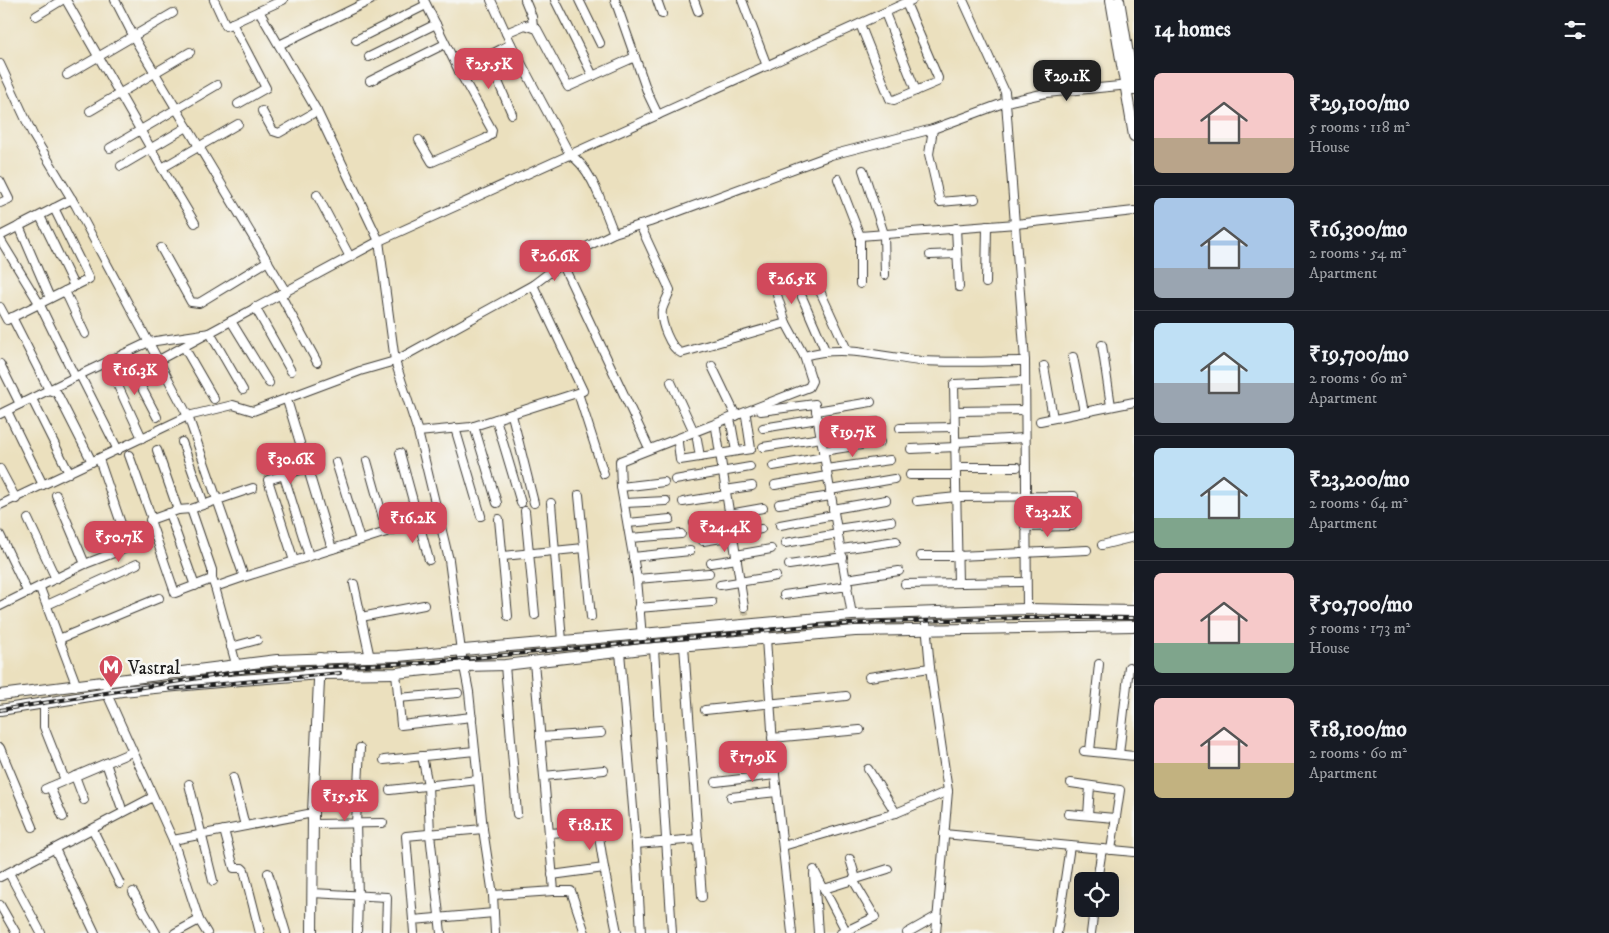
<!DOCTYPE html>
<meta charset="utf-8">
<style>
:root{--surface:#171b24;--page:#242831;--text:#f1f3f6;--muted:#9ea1a6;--line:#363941;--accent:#d1495b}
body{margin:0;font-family:"IM FELL DW Pica",serif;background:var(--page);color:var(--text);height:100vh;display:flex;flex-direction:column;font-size:19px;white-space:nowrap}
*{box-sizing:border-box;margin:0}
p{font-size:16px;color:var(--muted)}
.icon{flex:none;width:28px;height:28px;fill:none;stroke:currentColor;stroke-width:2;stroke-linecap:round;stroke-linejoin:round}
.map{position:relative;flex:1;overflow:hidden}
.side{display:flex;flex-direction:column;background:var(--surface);width:475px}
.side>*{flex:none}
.buttons{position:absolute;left:1074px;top:872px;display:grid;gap:10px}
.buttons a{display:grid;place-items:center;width:45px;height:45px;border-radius:8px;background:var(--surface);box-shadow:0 5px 20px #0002;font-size:25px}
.price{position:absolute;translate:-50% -42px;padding:0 11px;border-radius:10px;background:var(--accent);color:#fff;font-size:16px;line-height:32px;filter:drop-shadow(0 1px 2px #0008)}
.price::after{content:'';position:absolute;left:50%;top:30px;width:15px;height:11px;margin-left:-8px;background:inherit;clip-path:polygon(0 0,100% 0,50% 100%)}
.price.active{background:#222;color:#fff}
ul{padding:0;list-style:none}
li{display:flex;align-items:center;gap:15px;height:125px;padding:0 20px}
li+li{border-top:1px solid var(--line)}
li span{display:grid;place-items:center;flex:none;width:140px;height:100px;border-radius:8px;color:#555}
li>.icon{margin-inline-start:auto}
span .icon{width:60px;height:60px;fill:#fffc;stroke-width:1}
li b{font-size:21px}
h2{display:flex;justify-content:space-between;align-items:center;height:60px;padding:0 20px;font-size:21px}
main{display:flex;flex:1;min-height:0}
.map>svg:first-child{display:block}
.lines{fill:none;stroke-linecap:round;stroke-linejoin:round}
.street-tunnel{stroke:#c2b99e;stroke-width:8;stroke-dasharray:8 4;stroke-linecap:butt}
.street-casing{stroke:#3b3934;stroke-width:10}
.secondary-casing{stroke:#3b3934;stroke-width:12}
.street{stroke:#fff;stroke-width:8}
.secondary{stroke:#fff;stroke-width:10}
.rail-casing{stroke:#1c1c1c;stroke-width:4}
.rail{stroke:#f6f6f2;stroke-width:2;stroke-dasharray:5.5;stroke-linecap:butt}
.labels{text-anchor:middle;stroke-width:5;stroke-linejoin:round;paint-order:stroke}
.poi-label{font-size:19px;fill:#1c1c1c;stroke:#f6f6f2;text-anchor:start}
</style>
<main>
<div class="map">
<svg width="1134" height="933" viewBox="0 0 1134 933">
<rect width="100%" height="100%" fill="#f6f6f2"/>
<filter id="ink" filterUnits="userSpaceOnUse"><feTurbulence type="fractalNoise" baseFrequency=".02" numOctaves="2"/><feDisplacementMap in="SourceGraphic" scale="10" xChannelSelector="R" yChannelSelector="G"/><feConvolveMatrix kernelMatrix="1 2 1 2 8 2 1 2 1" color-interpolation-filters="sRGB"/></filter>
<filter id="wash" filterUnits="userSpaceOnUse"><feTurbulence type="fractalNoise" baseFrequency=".0096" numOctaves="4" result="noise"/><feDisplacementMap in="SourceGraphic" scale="20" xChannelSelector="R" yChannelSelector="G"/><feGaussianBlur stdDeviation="1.12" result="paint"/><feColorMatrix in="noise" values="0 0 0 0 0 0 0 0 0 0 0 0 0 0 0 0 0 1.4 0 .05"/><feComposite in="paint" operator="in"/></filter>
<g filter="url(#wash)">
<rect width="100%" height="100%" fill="#ebe0be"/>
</g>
<g filter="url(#ink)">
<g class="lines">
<path class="street-tunnel" d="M 744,607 L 746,619"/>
<defs>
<g id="street">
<path d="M 66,0 L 162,168"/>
<path d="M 115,0 L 137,43 L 286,292"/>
<path d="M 214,0 L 226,26 L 259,11"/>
<path d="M 283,0 L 259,11 L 317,111 L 379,241 L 395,361 L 418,432 L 449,560 L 461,651 L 469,692 L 483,829 L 493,895 L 495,933"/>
<path d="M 424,0 L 459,71 L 511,44"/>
<path d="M 491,0 L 511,44 L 570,155 C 592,167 604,210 614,233"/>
<path d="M 525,0 L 532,17 L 533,26"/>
<path d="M 555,0 L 593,76"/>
<path d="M 579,0 L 600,43"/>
<path d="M 615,0 L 648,94 L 658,115"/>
<path d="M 657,0 L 662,14"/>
<path d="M 694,0 L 698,11"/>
<path d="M 742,0 L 767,66"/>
<path d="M 963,0 L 1005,92 L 1006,102 L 1025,361 L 1027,609"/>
<path d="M 885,13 L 916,91"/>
<path d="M 36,16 L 62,0"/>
<path d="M 232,23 L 266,88 L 238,104"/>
<path d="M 860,24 L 890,99 L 894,100 L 937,82 L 938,78 L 906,3"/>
<path d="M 506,33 L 525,25 L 537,29 L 568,87 L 635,57"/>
<path d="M 356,40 L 426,5"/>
<path d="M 279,45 L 371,0"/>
<path d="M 487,56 L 512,114"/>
<path d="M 369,57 L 436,24"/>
<path d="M 0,64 L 33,135 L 76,206 L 188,416 L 244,577 L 215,587 L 236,664"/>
<path d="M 67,75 L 173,13"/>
<path d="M 370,81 L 445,44"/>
<path d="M 90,111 L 190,52"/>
<path d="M 262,111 L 273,131 L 279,133 L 317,111"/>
<path d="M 933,129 L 1006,102 L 1046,93 L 1130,85"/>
<path d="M 419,140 L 432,162 L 485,139 L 491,135 L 492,130 L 459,71"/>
<path d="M 110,148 L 217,85"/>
<path d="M 121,166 L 187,127"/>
<path d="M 863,170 L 884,234 L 885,275"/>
<path d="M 838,179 L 860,236 L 860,284"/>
<path d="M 0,181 L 9,199 L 0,203"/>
<path d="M 317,195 L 350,257"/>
<path d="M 40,216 L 74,286"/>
<path d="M 195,223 L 162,168 L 238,124"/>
<path d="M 640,225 L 670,290 C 668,297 664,303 662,310 C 660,322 670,348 681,353 L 786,323 L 804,356 L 812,381 L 809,387 L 620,461 L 621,487 L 637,579 L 643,649"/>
<path d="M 19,226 L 50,298"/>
<path d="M 956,228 L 959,287"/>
<path d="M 0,236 L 72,199"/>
<path d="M 860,236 L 1016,224 L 1134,211"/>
<path d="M 0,239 L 39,303 L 75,377 L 0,414"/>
<path d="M 161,248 L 191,302 L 199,303 L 268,261"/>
<path d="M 930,255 L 957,254"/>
<path d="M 986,283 L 987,226"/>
<path d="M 533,285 L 562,263"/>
<path d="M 819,289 L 847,350"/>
<path d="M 65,291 L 85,334"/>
<path d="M 280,294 L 317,362"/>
<path d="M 777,295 L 786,323"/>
<path d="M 802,297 L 825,350"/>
<path d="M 0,307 L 7,320 L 89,279 L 54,208"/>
<path d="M 255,307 L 291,371"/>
<path d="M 12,317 L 49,390 L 57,393 L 92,462"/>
<path d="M 231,321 L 269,383"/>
<path d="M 1102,345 L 1111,406"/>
<path d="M 184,347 L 214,399"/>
<path d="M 124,354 L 157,417"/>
<path d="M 804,356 C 844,344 881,357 921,361 C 955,363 991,361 1025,361"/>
<path d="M 1073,357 L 1084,412"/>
<path d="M 159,360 L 379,241 L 912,0"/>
<path d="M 107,362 L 142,438"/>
<path d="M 0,364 L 20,404"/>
<path d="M 712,366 L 736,416"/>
<path d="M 1044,366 L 1053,418"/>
<path d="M 80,375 L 118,450"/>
<path d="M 75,377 L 149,342 L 210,333 L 243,390"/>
<path d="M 671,382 L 694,432"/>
<path d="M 578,393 L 604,474"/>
<path d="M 32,399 L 69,473"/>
<path d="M 287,400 L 332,549"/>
<path d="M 7,411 L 43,485"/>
<path d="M 761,411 L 815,404 L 852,615"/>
<path d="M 816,411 L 871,402"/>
<path d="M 955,411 L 1025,410"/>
<path d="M 512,415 L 534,503"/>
<path d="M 496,419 L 521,503"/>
<path d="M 1040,421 L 1134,402"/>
<path d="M 731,423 L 736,451"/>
<path d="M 474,426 L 497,503"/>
<path d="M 455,428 L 481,516"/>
<path d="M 716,428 L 744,607"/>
<path d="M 763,428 L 818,419"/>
<path d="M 900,428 L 955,427"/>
<path d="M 820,430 L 878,422"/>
<path d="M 697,439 L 700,457"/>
<path d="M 182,442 L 204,504"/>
<path d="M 956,442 L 1025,438"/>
<path d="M 678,443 L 680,460 L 751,449 L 746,416"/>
<path d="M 763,447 L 821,438"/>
<path d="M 649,448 L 562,263 L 580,250 L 614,233 L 650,222 L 831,155 L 933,129 L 929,154 L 940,202 L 975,199"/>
<path d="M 911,449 L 956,447"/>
<path d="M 157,450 L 178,510"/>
<path d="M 823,451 L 880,442"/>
<path d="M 400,453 L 429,560"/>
<path d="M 129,455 L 152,519"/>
<path d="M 367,461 L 387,532"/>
<path d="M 336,462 L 360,540"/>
<path d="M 773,466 L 824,457"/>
<path d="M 956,467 L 1017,467"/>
<path d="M 0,469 L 16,499"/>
<path d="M 826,469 L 890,460"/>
<path d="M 910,475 L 956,475"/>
<path d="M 284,476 L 309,556"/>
<path d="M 675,480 L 750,467"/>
<path d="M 775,485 L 827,476"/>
<path d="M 621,487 L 664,482"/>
<path d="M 725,490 L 752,486"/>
<path d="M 830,490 L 894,479"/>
<path d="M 56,495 L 85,564"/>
<path d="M 579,495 L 591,617"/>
<path d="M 917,501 L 957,497 L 1074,496"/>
<path d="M 683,502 L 726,495"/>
<path d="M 551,503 L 562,641"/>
<path d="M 625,503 L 666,501"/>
<path d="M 779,504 L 831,496"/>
<path d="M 0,505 L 188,416 L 233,405 L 253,411 L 360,371 L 395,361 L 533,285 L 583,391 L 471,427 L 418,432"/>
<path d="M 191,509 L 212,570 L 212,579"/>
<path d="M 833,509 L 886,500"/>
<path d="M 525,511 L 535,615"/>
<path d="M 169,513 L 195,586"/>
<path d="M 729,514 L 763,508"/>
<path d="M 28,519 L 56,579"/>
<path d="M 499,519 L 508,616"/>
<path d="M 628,523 L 670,519"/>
<path d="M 694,523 L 730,516"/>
<path d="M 780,525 L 834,515"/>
<path d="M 1025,527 L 1072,526"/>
<path d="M 837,529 L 891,521"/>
<path d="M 733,534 L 761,529"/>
<path d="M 0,535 L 28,593"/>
<path d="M 630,538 L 681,534"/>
<path d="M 703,541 L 734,536"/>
<path d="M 785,543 L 838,534"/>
<path d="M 1102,545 L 1134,537"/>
<path d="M 842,549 L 896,541"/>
<path d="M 736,555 L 771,549"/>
<path d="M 503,556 L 584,548"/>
<path d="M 921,556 L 958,556 L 1087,550"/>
<path d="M 633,557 L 690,551"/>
<path d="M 294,561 L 268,480 L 307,468"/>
<path d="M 711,563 L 737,559"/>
<path d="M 789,565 L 843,557"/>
<path d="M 244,577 L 437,516"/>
<path d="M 637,579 L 709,573"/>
<path d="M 846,579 L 899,571"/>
<path d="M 958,583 L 954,384 L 1024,381"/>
<path d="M 354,584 L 370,658"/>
<path d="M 905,584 L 1021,582"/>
<path d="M 720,585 L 776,576"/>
<path d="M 215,587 L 212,579 L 175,593 L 150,520 L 178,510 L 191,509 L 253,488"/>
<path d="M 40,588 L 76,684"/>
<path d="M 784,595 L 848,586"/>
<path d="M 47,605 L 137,564"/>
<path d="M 0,606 L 85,564 L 129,547 L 99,459"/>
<path d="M 638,608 L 712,602"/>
<path d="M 925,612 L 930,668 L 948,791 L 936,933"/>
<path d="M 361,617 L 424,605"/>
<path d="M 765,623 L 775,775 L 792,933"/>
<path d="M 59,639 L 159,598"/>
<path d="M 684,646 L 702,897"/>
<path d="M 231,647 L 257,640"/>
<path d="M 654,649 L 672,933"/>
<path d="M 620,652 L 636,844 L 698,839"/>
<path d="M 505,665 L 517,814"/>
<path d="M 396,673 L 401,725 L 472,717"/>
<path d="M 869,677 L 930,668"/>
<path d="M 106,680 L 107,694 L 173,840 L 199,920 L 207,933"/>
<path d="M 398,698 L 458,693"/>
<path d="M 44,706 L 44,727 L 65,780"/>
<path d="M 705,710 L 846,696"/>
<path d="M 540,737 L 601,733"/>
<path d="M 772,738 L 860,730"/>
<path d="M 0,748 L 33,827"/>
<path d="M 1084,751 L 1134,756"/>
<path d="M 1090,751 L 1099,664"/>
<path d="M 1119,754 L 1129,667"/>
<path d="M 422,756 L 428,785 L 430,834 L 441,933"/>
<path d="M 384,760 L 475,751"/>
<path d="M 106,763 L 121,806"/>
<path d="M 868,769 L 896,813"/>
<path d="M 75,776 L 84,800"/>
<path d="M 544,776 L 604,770"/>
<path d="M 233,778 L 245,826"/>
<path d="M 716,782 L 775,775"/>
<path d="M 1071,783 L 1120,790 L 1111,850"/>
<path d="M 189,784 L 213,881"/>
<path d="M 50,787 L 63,817"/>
<path d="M 45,789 L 132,752"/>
<path d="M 390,790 L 478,780"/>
<path d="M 731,797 L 777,792"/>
<path d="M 1068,814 L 1115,818"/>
<path d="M 1088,815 L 1090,786"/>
<path d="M 313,824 L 383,823"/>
<path d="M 483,829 L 406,836 L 413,920 L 494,913"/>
<path d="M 93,830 L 120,884"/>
<path d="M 224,830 L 234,868 L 242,868 L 244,870 L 260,933"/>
<path d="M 549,833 L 598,830 L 604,868 L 552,875"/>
<path d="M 944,834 L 1134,852"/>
<path d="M 173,840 L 313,813"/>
<path d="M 636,844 L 641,933"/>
<path d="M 783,846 L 896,813 L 948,791"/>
<path d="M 55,849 L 95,933"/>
<path d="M 850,859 L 856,879"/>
<path d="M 604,868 L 617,932 L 615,933"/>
<path d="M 814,870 L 846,931 L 841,933"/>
<path d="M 9,873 L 41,933"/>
<path d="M 268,873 L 286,933"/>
<path d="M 814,874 L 818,933"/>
<path d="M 0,877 L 153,797"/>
<path d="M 1097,881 L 1102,849"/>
<path d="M 824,889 L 888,869"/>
<path d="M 554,891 L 571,891 L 585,933"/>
<path d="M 133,892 L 156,933"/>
<path d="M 312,893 L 387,897 L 386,933"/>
<path d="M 493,895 L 554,891 L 534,662"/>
<path d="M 0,905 L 16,933"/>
<path d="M 413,920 L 414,933"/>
<path d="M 846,931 L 875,917 L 853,880"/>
<path d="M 175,933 L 199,920"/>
<path d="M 357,933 L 358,896 L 356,823 L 360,748"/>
<path d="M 907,933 L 937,916"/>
<path d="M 1057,933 L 1070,846"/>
<path d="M 1091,933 L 1094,909"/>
</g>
<g id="secondary">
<path d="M 1111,0 L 1134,136"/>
<path d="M 1119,0 L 1134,90"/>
<path d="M 0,695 L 277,660 L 398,656 L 852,615 L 1027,609 L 1134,611"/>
<path d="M 0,710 L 122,691 L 241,680 L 320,674 L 396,673 L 465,666 L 505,665 L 643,649 L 855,631 L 1134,626"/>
<path d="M 312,933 L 313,813 L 320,658"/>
</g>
</defs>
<use href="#street" class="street-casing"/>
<use href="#secondary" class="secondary-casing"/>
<use href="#street" class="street"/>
<use href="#secondary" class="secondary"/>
<defs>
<g id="rail">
<path d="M 170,689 L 340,673"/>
<path d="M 0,710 L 230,673 L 284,668 L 420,663 L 812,626 L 882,622 L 1018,618 L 1134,618"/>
</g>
</defs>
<use href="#rail" class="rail-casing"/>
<use href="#rail" class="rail"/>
</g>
</g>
<defs>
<symbol id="metro-pin" viewBox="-11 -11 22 30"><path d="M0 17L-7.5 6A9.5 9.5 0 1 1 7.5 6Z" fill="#d1495b" stroke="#f6f6f2"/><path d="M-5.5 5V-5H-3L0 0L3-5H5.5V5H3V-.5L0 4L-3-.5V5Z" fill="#fff"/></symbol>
</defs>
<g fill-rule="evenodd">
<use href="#metro-pin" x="97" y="653" width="28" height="38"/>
</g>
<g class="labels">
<g class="poi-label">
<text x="128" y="674">Vastral</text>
</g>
</g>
</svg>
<div class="buttons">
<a><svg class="icon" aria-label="locate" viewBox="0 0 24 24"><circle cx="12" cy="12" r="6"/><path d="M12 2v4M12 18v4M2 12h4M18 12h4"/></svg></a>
</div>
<b class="price" style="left:489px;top:90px">₹25.5K</b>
<b class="price active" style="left:1067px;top:102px">₹29.1K</b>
<b class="price" style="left:555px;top:282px">₹26.6K</b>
<b class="price" style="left:792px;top:305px">₹26.5K</b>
<b class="price" style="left:135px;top:396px">₹16.3K</b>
<b class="price" style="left:853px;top:458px">₹19.7K</b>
<b class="price" style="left:291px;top:485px">₹30.6K</b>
<b class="price" style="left:1048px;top:538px">₹23.2K</b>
<b class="price" style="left:413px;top:544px">₹16.2K</b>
<b class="price" style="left:725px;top:553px">₹24.4K</b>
<b class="price" style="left:119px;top:563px">₹50.7K</b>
<b class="price" style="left:753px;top:783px">₹17.9K</b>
<b class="price" style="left:345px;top:822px">₹15.5K</b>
<b class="price" style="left:590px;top:851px">₹18.1K</b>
</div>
<section class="side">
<h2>14 homes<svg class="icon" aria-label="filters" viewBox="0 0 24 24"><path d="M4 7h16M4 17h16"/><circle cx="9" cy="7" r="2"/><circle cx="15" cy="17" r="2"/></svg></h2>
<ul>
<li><span style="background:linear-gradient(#f6c9c9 65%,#b9a48a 0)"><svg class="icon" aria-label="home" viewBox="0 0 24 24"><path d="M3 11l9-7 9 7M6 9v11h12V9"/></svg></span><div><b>₹29,100/mo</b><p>5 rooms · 118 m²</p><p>House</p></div></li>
<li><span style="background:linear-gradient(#a9c7e8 70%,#9aa5b1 0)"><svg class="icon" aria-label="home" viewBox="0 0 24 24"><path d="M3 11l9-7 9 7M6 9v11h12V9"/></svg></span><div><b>₹16,300/mo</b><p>2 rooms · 54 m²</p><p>Apartment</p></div></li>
<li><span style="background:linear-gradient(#bfe0f5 60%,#9aa5b1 0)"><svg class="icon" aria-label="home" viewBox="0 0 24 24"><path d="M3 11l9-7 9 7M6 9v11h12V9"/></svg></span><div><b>₹19,700/mo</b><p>2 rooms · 60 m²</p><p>Apartment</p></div></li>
<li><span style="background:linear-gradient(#bfe0f5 70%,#7fa58c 0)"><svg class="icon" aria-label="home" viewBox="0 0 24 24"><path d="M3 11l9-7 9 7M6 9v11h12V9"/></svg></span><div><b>₹23,200/mo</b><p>2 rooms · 64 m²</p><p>Apartment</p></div></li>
<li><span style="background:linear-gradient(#f6c9c9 70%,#7fa58c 0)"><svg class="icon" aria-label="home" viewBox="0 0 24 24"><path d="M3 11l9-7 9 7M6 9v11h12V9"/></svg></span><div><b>₹50,700/mo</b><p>5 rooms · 173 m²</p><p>House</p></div></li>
<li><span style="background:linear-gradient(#f6c9c9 65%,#c2b280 0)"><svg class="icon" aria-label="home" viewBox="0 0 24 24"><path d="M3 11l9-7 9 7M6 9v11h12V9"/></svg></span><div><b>₹18,100/mo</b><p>2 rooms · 60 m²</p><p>Apartment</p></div></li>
</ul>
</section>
</main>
